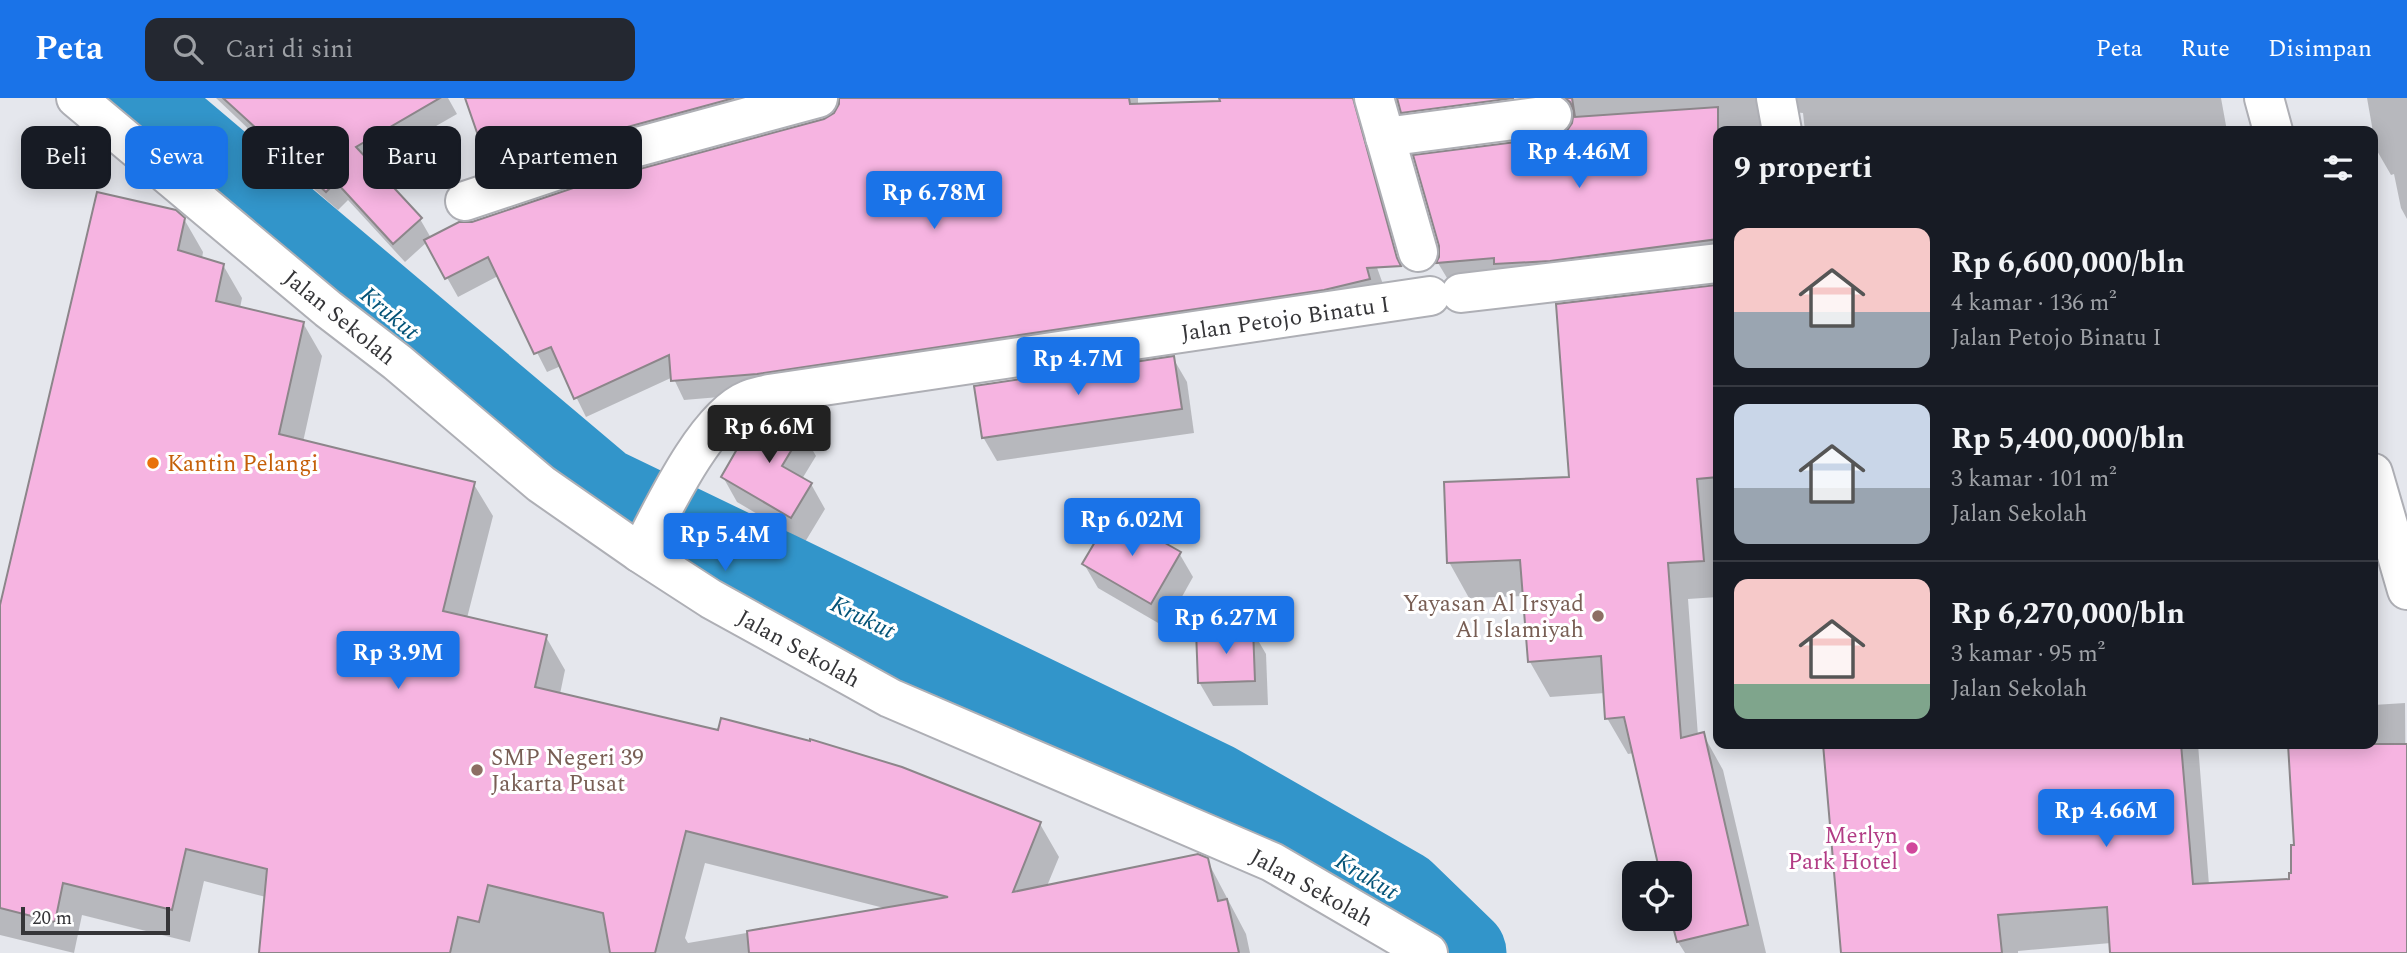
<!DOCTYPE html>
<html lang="id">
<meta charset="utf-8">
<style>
:root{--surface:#171b24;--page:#242831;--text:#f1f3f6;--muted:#9ea1a6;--line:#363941;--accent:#1a73e8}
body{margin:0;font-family:Spectral,serif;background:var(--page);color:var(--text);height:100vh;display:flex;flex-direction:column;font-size:26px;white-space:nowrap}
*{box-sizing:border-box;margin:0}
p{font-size:23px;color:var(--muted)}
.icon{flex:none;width:38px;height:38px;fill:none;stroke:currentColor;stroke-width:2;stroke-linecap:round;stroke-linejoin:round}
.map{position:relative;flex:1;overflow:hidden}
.details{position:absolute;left:1713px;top:28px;width:665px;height:623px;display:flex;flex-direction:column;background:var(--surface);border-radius:14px;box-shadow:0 4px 18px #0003}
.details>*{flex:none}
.banner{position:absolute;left:21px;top:28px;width:665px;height:63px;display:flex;gap:14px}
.tools{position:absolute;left:1622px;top:763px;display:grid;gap:14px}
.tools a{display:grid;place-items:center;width:70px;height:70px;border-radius:14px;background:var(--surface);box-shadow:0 4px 18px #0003;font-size:35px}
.scale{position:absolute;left:21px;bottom:18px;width:149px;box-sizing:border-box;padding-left:7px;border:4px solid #353538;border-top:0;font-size:19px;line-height:24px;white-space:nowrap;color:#353538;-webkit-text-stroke:5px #fff;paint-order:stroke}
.price{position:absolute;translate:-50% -60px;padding:0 16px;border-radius:7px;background:var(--accent);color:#fff;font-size:23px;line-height:46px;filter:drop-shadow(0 2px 4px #0008)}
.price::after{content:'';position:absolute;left:50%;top:42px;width:21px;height:16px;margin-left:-10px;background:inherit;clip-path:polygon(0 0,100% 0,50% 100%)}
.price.active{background:#222;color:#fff}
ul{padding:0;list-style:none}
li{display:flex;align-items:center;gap:21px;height:175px;padding:0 21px}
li+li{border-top:2px solid var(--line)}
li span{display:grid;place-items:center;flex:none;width:196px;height:140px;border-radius:14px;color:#555}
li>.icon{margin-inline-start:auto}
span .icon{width:84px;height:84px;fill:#fffc;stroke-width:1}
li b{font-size:30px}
h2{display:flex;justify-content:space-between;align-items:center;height:84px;padding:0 21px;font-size:30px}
.chip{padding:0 24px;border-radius:14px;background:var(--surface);box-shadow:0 4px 18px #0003;font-size:24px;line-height:63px}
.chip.active{background:var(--accent);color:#fff}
header{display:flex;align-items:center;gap:42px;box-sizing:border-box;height:98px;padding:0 35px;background:var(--accent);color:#fff}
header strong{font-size:33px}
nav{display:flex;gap:38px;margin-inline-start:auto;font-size:24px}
.search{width:490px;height:63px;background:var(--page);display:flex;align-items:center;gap:18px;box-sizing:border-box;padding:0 24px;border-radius:14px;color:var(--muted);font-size:26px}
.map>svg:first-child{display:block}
.shadow{fill:#0003;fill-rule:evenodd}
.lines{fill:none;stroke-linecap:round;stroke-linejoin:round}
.river{stroke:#3295ca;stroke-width:89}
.building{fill:#f6b4e1;stroke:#8c868a;stroke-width:2}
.street-casing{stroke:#aeafb5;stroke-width:42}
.street{stroke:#fff;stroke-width:38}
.food-dot{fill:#e8710a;stroke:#fff;stroke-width:2.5}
.education-dot{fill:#8d6e63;stroke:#fff;stroke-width:2.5}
.hotel-dot{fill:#d1479c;stroke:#fff;stroke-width:2.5}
.labels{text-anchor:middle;stroke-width:6;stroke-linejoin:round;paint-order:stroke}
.street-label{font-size:23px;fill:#353538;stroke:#fff}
.food-label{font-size:23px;fill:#c56008;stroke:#fff;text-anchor:start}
.education-label{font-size:23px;fill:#785e54;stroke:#fff;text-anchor:end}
.hotel-label{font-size:23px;fill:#b23c85;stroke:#fff;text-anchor:end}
.water-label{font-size:24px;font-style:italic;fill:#045377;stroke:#fff}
</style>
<header>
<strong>Peta</strong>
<div class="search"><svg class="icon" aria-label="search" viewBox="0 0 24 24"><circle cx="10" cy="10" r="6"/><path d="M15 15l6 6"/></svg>Cari di sini</div>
<nav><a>Peta</a><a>Rute</a><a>Disimpan</a></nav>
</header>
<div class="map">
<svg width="2407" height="855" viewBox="0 0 2407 855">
<rect width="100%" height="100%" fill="#e5e7ed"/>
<g class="shadow">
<path d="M 178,0 L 193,0 L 185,7 Z"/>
<path d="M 216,0 L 448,0 L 457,16 L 370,66 L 420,121 L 431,140 L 472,126 L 824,23 L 835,16 L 841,5 L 840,0 L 1138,0 L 1138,9 L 1223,4 L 1221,0 L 1316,0 L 1384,189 L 768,295 L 684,302 L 673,279 L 586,319 L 561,268 L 547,274 L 498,178 L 458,199 L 427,144 L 405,164 L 348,102 L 338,112 L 292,72 Z"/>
<path d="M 511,0 L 814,0 L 542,77 L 531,58 Z"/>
<path d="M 1390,0 L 1500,0 L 1405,13 L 1405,16 L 1527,0 L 2221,0 L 2227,33 L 1805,33 L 1803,15 L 1792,14 L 1774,33 L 1718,33 L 1718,180 L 1459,200 L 1438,165 L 1556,40 L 1566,36 L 1571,30 L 1423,50 L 1404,17 L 1398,14 Z"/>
<path d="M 2367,0 L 2407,0 L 2407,121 L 2401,110 L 2394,76 L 2391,77 L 2376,51 Z"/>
<path d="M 184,121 L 203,154 L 202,161 L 223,167 L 242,200 L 240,210 L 303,225 L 322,258 L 303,344 L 473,385 L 493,418 L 467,520 L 546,539 L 565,572 L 560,596 L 1040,726 L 1059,759 L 1047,788 L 1207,762 L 1246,836 L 1250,855 L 261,855 L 266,799 L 204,783 L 190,844 L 82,817 L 74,855 L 0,837 L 0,515 ZM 705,765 L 888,811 L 688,845 L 685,840 Z"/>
<path d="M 1718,189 L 1718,416 L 1717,416 L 1718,499 L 1688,501 L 1698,638 L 1703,636 L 1723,672 L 1766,855 L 1685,855 L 1678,844 L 1673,821 L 1680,821 L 1680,775 L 1662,775 L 1634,655 L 1628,656 L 1607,620 L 1605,595 L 1550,599 L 1530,564 L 1525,498 L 1469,500 L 1449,464 L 1571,381 L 1558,207 Z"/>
<path d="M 1173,260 L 1187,284 L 1194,335 L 997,363 L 983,339 Z"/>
<path d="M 802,334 L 816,358 L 802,381 L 811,386 L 825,411 L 805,444 L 737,404 L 723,379 Z"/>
<path d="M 1179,455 L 1193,479 L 1165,529 L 1098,490 L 1084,466 Z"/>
<path d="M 1252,532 L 1266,556 L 1268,607 L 1213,608 L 1199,584 Z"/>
<path d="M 2405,605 L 2407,855 L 2112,855 L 2111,845 L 2018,853 L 2018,855 L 1843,855 L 1823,646 L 2198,646 L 2209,787 L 2291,783 L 2296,749 L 2288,646 L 2373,646 L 2373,607 Z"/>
</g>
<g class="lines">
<path class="river" d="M 136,0 L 601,393 L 1214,689 L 1401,796 L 1462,855"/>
</g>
<g class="building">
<path d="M 223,0 L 440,0 L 356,49 L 422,120 L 393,146 L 336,84 L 326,94 Z"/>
<path d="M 465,0 L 734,0 L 576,43 L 490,72 Z"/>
<path d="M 839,0 L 1129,0 L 1130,6 L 1220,3 L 1219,0 L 1353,0 L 1397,160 L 1401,168 L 1367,170 L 1370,181 L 1324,192 L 757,276 L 671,283 L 669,257 L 574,301 L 551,249 L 534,256 L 488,159 L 445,181 L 424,142 L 459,124 L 472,124 L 588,85 L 824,21 L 834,15 L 839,6 Z"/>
<path d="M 1397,0 L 1514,0 L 1401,15 Z"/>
<path d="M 1565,0 L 1572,0 L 1575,19 L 1718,9 L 1718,141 L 1550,163 L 1494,166 L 1494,160 L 1436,165 L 1439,159 L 1439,148 L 1413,57 L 1556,39 L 1566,34 L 1572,25 L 1574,13 L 1570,4 Z"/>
<path d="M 97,94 L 176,112 L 185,120 L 178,152 L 224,166 L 216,203 L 304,224 L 279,336 L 475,384 L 443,513 L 547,537 L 535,589 L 718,632 L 721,620 L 810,643 L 810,641 L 902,669 L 1041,724 L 1013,794 L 1198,756 L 1208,760 L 1218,803 L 1227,801 L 1239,855 L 749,855 L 747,833 L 948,799 L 686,733 L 655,855 L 610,855 L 603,815 L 488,787 L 479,824 L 458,819 L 450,855 L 259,855 L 267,771 L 186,751 L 172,812 L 63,785 L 55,824 L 0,810 L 0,507 Z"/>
<path d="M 1716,187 L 1718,220 L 1718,379 L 1697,381 L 1704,463 L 1668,465 L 1681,640 L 1704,634 L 1748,827 L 1677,844 L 1671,821 L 1680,821 L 1680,775 L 1660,775 L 1624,619 L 1605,621 L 1601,558 L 1528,564 L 1520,462 L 1447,465 L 1444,384 L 1569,379 L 1556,206 Z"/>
<path d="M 1174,258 L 1182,311 L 982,340 L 974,288 Z"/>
<path d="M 776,317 L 803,333 L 782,368 L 812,385 L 791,420 L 721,379 L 752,325 Z"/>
<path d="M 1112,415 L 1181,454 L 1151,506 L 1082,466 Z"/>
<path d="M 1253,530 L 1255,583 L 1198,585 L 1196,532 Z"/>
<path d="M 1823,646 L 2181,646 L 2193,786 L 2289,781 L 2289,775 L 2291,775 L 2291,747 L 2294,747 L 2288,646 L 2407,646 L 2407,855 L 2110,855 L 2107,809 L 1998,817 L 2002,855 L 1841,855 Z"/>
</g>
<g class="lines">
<defs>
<g id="street">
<path d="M 76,0 L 328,211 L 397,264 L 541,386 L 640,455 L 711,501 L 890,600 L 1272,764 L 1428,855"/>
<path d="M 1374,0 L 1418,154"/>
<path d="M 1776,0 L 1782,33"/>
<path d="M 2264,0 L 2273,33"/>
<path d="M 1385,39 L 1552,17"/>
<path d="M 465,103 L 582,64 L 818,0"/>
<path d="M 1461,195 L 1718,165"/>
<path d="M 2373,375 L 2407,492"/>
<path d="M 640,455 C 661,415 705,319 748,302 C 754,299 762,298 769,296 L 1430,198"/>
</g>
</defs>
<use href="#street" class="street-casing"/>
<use href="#street" class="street"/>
</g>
<circle class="food-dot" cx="153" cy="365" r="7"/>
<g class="education-dot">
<circle cx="1598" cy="518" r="7"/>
<circle cx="477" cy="672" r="7"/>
</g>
<circle class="hotel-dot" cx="1912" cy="750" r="7"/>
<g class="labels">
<g class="street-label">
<text transform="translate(340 219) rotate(39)" y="8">Jalan Sekolah</text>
<text transform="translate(1285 220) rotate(-8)" y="8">Jalan Petojo Binatu I</text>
<text transform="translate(799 550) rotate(29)" y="8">Jalan Sekolah</text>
<text transform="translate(1312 789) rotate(29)" y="8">Jalan Sekolah</text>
</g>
<g class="food-label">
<text x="167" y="373">Kantin Pelangi</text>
</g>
<g class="education-label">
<text x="1584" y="513">Yayasan Al Irsyad<tspan x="1584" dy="26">Al Islamiyah</tspan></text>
<text x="491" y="667" text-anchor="start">SMP Negeri 39<tspan x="491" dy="26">Jakarta Pusat</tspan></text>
</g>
<g class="hotel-label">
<text x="1898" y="745">Merlyn<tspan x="1898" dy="26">Park Hotel</tspan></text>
</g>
<g class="water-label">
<text transform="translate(390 215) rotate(40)" y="8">Krukut</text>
<text transform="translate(863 519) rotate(26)" y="8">Krukut</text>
<text transform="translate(1367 778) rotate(31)" y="8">Krukut</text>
</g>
</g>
</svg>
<div class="tools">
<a><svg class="icon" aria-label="locate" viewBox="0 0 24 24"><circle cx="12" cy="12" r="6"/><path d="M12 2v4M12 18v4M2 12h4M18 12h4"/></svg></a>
</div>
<div class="scale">20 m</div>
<b class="price" style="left:1579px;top:92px">Rp 4.46M</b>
<b class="price" style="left:934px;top:133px">Rp 6.78M</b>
<b class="price" style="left:1078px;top:299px">Rp 4.7M</b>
<b class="price active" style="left:769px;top:367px">Rp 6.6M</b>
<b class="price" style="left:1132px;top:460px">Rp 6.02M</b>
<b class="price" style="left:725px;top:475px">Rp 5.4M</b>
<b class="price" style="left:1226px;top:558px">Rp 6.27M</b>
<b class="price" style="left:398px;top:593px">Rp 3.9M</b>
<b class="price" style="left:2106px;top:751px">Rp 4.66M</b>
<div class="banner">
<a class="chip">Beli</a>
<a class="chip active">Sewa</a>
<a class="chip">Filter</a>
<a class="chip">Baru</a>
<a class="chip">Apartemen</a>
</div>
<section class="details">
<h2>9 properti<svg class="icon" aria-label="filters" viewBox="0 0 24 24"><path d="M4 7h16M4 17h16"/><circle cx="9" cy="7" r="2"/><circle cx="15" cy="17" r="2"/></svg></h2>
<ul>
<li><span style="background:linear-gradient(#f6c9c9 60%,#9aa5b1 0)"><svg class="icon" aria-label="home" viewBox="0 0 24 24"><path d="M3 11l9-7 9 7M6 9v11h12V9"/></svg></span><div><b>Rp 6,600,000/bln</b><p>4 kamar · 136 m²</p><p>Jalan Petojo Binatu I</p></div></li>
<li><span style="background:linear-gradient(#c9d6e8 60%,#9aa5b1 0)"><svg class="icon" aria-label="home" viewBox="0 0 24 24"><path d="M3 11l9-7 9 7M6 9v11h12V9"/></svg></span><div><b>Rp 5,400,000/bln</b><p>3 kamar · 101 m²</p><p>Jalan Sekolah</p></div></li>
<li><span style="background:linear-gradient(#f6c9c9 75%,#7fa58c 0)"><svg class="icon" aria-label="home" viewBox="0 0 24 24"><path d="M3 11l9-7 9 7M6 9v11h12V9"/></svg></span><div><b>Rp 6,270,000/bln</b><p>3 kamar · 95 m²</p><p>Jalan Sekolah</p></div></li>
</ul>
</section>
</div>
